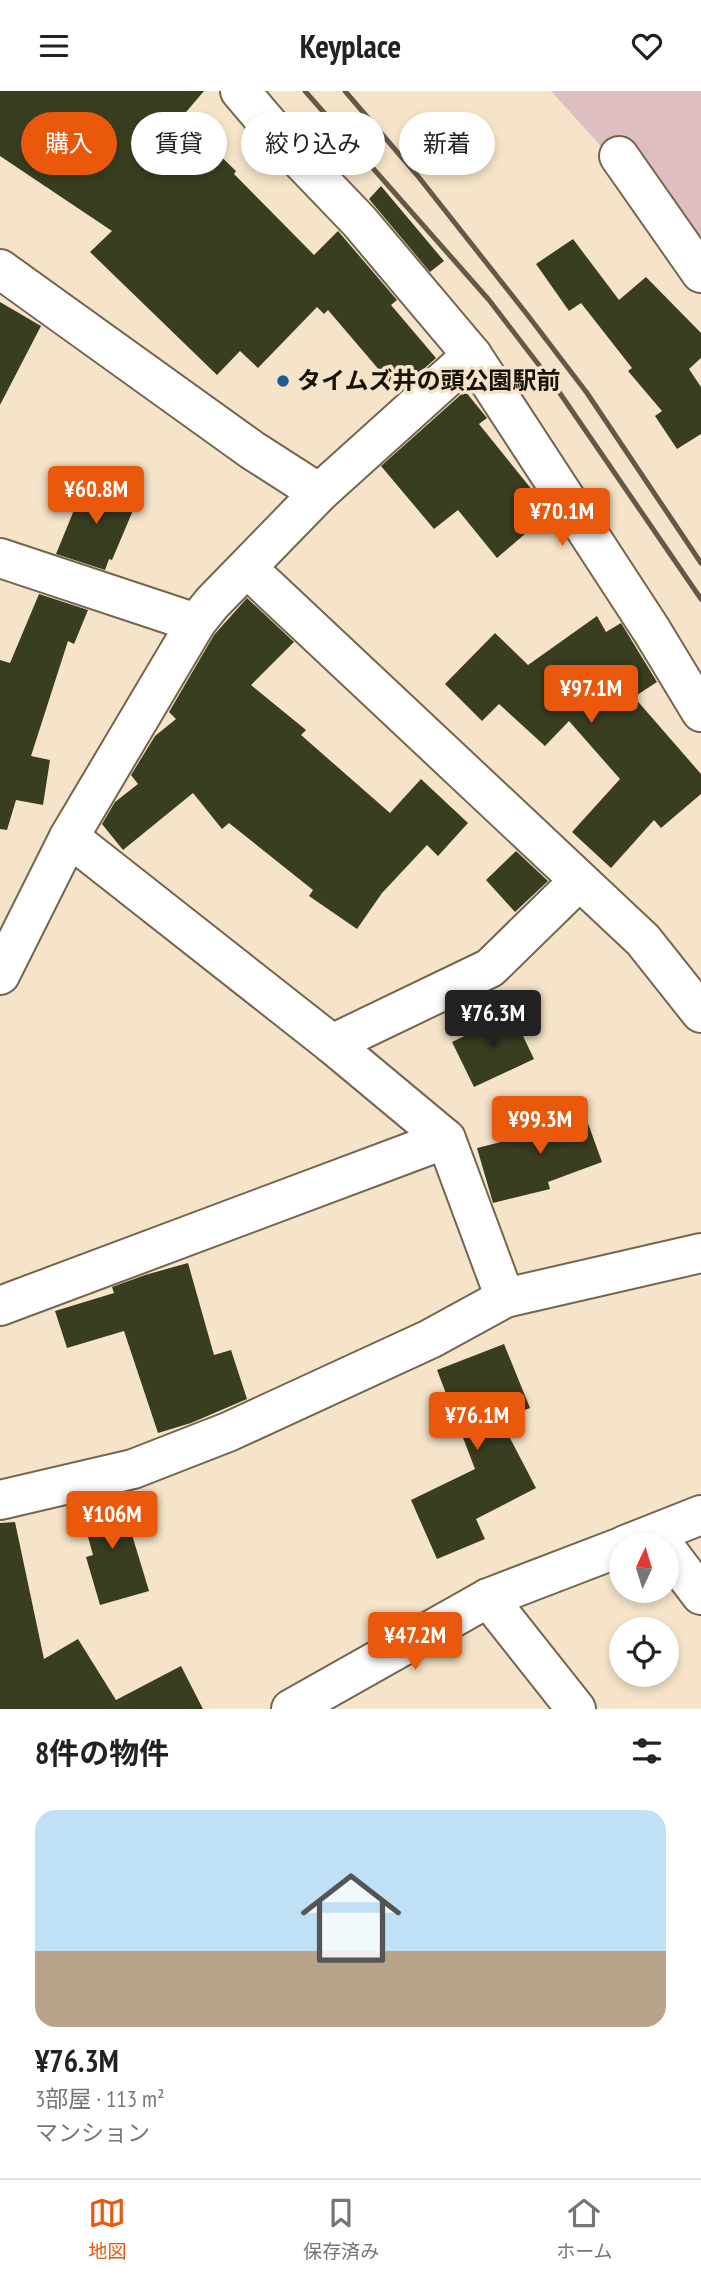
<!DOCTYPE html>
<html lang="ja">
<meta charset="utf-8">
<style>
:root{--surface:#fff;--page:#f6f6f6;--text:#222;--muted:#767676;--line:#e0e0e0;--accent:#ea580c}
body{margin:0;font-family:"PT Sans Narrow","Noto Sans JP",sans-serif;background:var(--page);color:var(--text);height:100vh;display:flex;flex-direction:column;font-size:26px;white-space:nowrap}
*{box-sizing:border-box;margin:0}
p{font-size:23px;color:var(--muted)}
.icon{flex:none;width:38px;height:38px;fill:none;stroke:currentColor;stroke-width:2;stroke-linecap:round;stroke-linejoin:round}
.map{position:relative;height:1618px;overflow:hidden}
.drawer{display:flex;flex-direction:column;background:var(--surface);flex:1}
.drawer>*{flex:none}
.top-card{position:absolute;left:21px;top:21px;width:660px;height:63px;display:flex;gap:14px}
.needle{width:46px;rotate:4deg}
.controls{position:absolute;left:609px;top:1442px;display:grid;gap:14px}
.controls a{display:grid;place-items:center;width:70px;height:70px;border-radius:50%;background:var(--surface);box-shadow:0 4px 10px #0003;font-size:35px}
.price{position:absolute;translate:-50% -60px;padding:0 16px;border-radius:7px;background:var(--accent);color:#fff;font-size:23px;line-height:46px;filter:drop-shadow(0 2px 4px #0008)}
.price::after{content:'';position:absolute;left:50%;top:42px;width:21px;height:16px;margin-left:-10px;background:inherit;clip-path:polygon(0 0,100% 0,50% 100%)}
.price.active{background:#222;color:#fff}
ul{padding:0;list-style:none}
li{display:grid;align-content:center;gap:14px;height:371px;padding:0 35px}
li span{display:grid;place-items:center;height:217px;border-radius:21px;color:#555}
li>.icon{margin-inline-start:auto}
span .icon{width:126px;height:126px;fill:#fffc;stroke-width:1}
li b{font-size:30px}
h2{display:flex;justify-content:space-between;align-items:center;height:84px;padding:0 35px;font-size:30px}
.chip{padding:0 24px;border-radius:32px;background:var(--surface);box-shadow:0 4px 10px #0003;font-size:24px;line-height:63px}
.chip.active{background:var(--accent);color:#fff}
header{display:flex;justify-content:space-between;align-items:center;height:91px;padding:0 35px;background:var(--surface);font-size:32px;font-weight:700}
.dock{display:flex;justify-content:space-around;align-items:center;height:98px;border-top:2px solid var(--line);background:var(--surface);font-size:19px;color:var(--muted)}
.dock a{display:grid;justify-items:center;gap:4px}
.dock .active{color:var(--accent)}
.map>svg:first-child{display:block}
.green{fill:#debec0}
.building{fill:#3a3e21}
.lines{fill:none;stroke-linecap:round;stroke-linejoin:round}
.minor-casing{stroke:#74664e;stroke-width:42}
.minor{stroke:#fff;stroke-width:38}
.rail{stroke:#625949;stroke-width:5}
.poi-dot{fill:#1e5c92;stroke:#f5e4c9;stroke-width:2.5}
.labels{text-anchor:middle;stroke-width:7;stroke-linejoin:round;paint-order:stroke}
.poi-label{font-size:24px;font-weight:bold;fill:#181309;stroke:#f5e4c9;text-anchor:start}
</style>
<header><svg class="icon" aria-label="menu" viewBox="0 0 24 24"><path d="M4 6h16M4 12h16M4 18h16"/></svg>Keyplace<svg class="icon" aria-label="heart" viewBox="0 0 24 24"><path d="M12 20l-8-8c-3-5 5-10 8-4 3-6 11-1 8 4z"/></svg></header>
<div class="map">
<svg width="701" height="1618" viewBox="0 0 701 1618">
<rect width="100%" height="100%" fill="#f5e4c9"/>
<path class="green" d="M 551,0 L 701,0 L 701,166 Z"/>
<g class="building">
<path d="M 0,0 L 204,0 L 181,27 L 236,80 L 234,83 L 314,164 L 338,140 L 397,209 L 391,214 L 436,267 L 398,301 L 328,219 L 324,223 L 317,216 L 258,277 L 240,260 L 217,284 L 90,161 L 112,140 L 0,65 Z"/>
<path d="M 381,95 L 444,170 L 430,181 L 369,108 Z"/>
<path d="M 573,148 L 619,209 L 646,186 L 701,242 L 701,267 L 689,278 L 701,296 L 701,343 L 677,358 L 655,325 L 662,320 L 628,280 L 632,277 L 581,212 L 569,220 L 536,173 Z"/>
<path d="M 0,211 L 41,235 L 0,314 Z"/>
<path d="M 465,300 L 487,327 L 479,333 L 541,410 L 523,426 L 532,437 L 497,467 L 458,419 L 434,438 L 381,375 Z"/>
<path d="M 86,390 L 137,410 L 112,469 L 109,468 L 105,479 L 56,463 Z"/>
<path d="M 39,503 L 88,519 L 74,553 L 68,550 L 31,665 L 50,669 L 43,714 L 16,709 L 7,739 L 0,738 L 0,569 L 10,572 Z"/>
<path d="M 247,507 L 294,551 L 251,594 L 306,639 L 301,644 L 390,722 L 421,688 L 468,732 L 438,765 L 427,754 L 382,802 L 357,838 L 309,805 L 313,799 L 229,732 L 222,738 L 193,702 L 123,759 L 102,733 L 115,711 L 138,693 L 131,684 L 155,645 L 176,628 L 169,621 L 214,544 Z"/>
<path d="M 597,525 L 606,541 L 621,532 L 657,591 L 634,606 L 701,683 L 701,703 L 661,737 L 654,729 L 611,777 L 572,741 L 620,688 L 569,630 L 545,655 L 499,613 L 482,630 L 445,593 L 495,542 L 528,574 Z"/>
<path d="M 516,760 L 548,790 L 515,821 L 486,789 Z"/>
<path d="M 512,922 L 534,968 L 474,996 L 452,951 Z"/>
<path d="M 581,1013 L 602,1071 L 548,1091 L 550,1098 L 493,1112 L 477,1057 L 541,1041 L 537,1029 Z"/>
<path d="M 188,1172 L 214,1264 L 231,1259 L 247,1308 L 191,1332 L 158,1342 L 124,1240 L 67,1257 L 55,1220 L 114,1202 L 112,1196 L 145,1184 Z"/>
<path d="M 504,1253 L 530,1317 L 500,1328 L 536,1397 L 476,1428 L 485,1448 L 437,1468 L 411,1409 L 475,1378 L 437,1279 Z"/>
<path d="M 120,1404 L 149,1500 L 100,1514 L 86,1466 L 93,1464 L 79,1413 Z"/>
<path d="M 15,1431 L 44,1568 L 78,1548 L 116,1609 L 181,1575 L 203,1618 L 0,1618 L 0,1432 Z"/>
</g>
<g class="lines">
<defs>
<g id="minor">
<path d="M 240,0 L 286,54 L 359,130 L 472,264 L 652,540 L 701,621"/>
<path d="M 619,65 L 701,182"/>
<path d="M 0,178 L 252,359 L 319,402"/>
<path d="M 0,467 L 196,532"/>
<path d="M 247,477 L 643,849 L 701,922"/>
<path d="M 69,746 L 332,953 L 446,1048 L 505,1207"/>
<path d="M 0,884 L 69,746 L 196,532 L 212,512 L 319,402 L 472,264"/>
<path d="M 332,953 L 490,877 L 579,790"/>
<path d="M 0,1215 L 446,1048"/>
<path d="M 0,1409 L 133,1378 L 228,1341 L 430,1248 L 505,1207 L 701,1162"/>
<path d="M 625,1454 L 701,1424"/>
<path d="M 667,1459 L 701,1504"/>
<path d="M 488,1507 L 576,1618"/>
<path d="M 291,1618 L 488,1507 L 621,1456"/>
</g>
</defs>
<use href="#minor" class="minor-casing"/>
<use href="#minor" class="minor"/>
<g class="rail">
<path d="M 305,0 L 489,209 L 555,295 L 701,508"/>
<path d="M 345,0 L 417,84 L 526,222 L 587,302 L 701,472"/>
</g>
</g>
<circle class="poi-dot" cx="283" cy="290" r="7"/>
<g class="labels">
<g class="poi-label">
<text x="297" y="298">タイムズ井の頭公園駅前</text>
</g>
</g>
</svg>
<div class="controls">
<a><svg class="needle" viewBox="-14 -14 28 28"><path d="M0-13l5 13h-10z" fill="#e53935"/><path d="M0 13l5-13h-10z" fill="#767676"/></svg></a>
<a><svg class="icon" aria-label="locate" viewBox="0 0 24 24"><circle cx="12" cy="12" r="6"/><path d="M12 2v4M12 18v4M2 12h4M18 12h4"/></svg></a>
</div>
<b class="price" style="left:96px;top:435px">¥60.8M</b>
<b class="price" style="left:562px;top:457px">¥70.1M</b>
<b class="price" style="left:591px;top:634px">¥97.1M</b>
<b class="price active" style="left:493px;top:959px">¥76.3M</b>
<b class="price" style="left:540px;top:1065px">¥99.3M</b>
<b class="price" style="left:477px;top:1361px">¥76.1M</b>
<b class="price" style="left:112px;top:1460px">¥106M</b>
<b class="price" style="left:415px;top:1581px">¥47.2M</b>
<div class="top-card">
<a class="chip active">購入</a>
<a class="chip">賃貸</a>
<a class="chip">絞り込み</a>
<a class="chip">新着</a>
</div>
</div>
<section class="drawer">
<h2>8件の物件<svg class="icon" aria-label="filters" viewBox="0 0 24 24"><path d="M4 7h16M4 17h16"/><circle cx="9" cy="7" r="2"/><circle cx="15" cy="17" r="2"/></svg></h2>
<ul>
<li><span style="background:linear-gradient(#bfe0f5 65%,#b9a48a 0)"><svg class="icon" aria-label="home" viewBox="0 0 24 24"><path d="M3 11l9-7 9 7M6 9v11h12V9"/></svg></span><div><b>¥76.3M</b><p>3部屋 · 113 m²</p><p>マンション</p></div></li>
</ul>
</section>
<nav class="dock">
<a class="active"><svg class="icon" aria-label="map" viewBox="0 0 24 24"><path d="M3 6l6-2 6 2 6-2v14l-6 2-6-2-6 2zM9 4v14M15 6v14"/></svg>地図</a>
<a><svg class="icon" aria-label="saved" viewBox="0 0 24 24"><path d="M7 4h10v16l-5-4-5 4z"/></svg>保存済み</a>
<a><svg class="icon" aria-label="home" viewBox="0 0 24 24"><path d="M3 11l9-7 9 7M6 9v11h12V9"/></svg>ホーム</a>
</nav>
